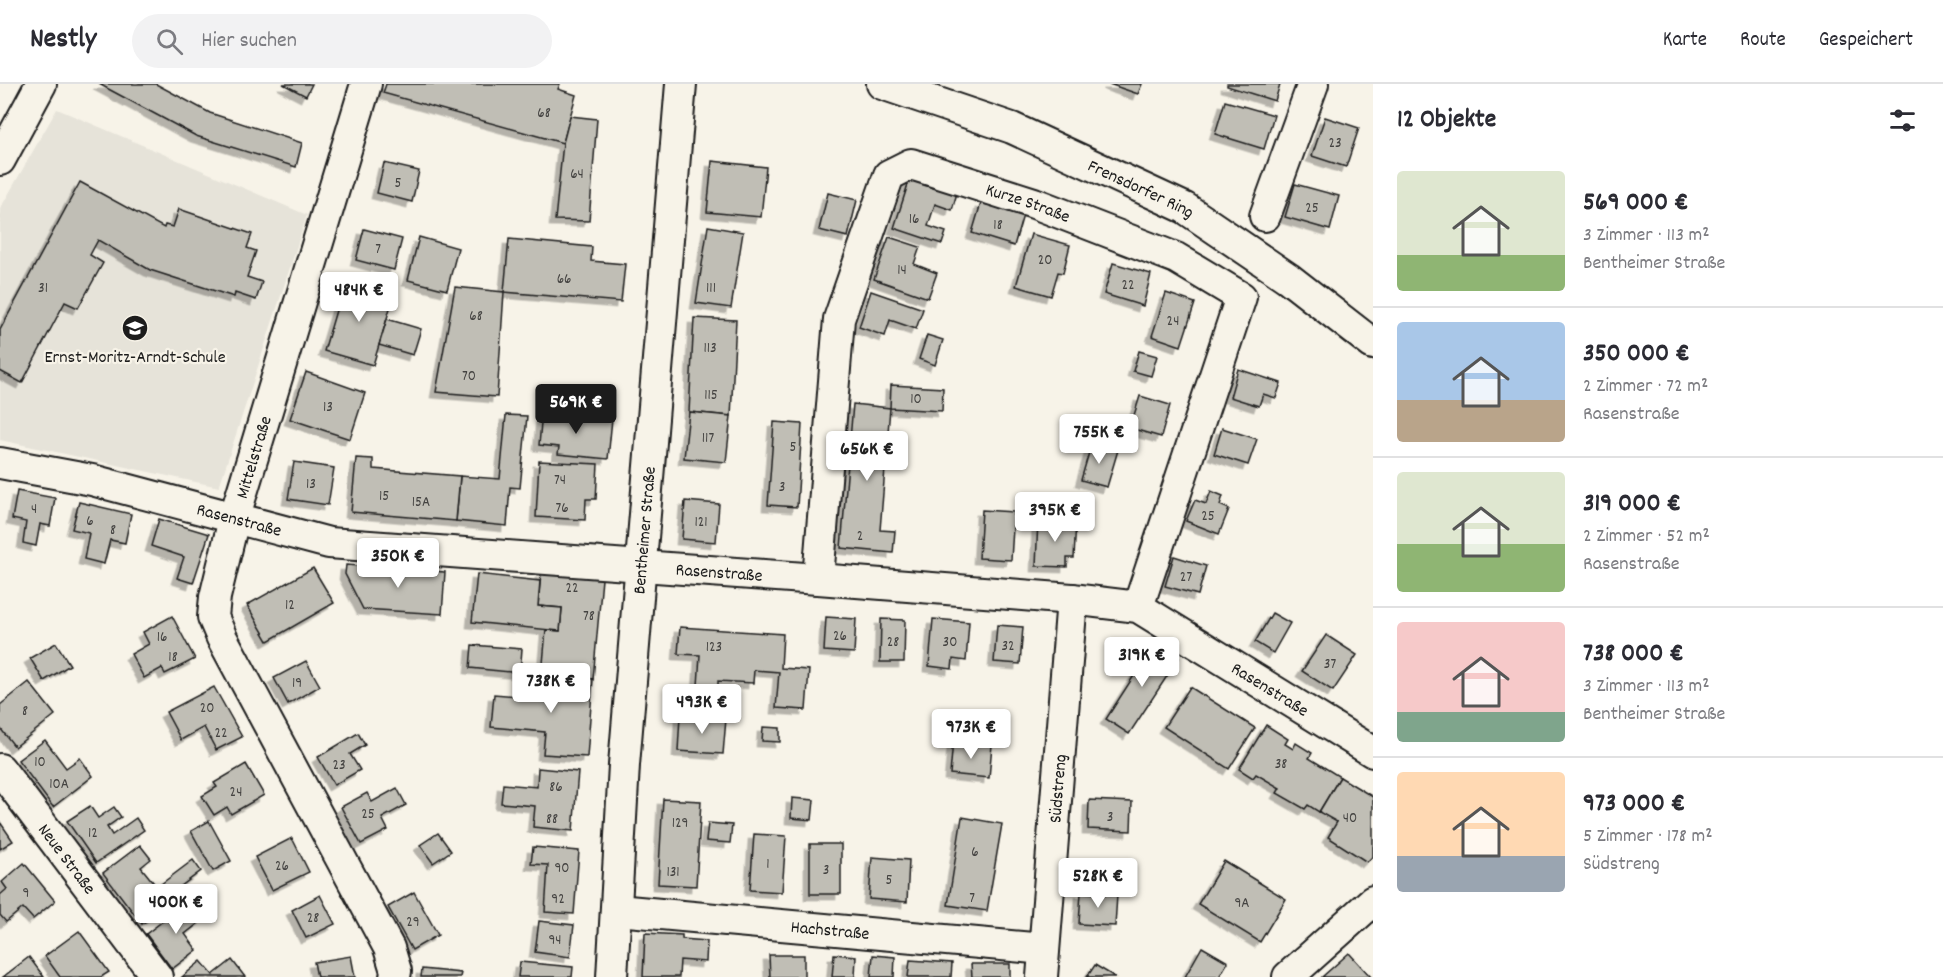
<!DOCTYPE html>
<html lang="de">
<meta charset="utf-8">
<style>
:root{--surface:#fff;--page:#f2f2f3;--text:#2b2b33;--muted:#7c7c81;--line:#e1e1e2;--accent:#1c1c1c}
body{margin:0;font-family:Dekko,sans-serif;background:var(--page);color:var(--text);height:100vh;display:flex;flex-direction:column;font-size:22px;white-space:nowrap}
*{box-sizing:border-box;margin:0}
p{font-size:20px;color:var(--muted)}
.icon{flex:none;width:33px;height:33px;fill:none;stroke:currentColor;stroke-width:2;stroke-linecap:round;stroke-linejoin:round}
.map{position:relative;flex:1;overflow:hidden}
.details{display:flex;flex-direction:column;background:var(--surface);width:570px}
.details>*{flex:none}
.price{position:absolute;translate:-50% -51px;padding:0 14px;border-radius:6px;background:#fff;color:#222;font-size:20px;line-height:39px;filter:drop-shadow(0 2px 3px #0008)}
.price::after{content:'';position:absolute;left:50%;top:36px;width:18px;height:14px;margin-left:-9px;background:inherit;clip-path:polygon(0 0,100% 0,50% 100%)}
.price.active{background:var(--accent);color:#fff}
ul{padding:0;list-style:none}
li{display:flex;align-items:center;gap:18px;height:150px;padding:0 24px}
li+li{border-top:2px solid var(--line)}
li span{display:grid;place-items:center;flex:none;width:168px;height:120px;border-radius:6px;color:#555}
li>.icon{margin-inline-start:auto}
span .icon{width:72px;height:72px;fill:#fffc;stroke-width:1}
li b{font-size:26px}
h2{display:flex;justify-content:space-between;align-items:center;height:72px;padding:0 24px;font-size:26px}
header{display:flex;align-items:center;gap:36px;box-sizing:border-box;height:84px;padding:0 30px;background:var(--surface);border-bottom:2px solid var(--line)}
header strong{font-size:28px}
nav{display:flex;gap:33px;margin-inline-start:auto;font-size:21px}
.search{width:420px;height:54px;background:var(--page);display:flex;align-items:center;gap:15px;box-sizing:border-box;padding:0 21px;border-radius:33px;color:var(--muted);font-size:22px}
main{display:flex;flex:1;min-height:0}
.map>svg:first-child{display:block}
.built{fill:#e6e3d9}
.building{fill:#c0beb5;stroke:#1c1c1c;stroke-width:1.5;filter:url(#shadow)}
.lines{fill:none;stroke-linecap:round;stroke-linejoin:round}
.minor-casing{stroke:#1c1c1c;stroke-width:34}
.minor{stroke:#f7f3e8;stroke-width:30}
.labels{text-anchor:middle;stroke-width:4.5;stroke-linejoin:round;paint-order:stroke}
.number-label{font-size:15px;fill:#454442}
.street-label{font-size:18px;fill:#1c1c1c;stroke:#f7f3e8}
.poi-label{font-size:18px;fill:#1c1c1c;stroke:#f7f3e8}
</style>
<header>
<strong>Nestly</strong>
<div class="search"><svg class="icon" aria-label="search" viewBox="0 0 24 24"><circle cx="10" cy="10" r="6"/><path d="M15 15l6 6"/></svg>Hier suchen</div>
<nav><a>Karte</a><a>Route</a><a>Gespeichert</a></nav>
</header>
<main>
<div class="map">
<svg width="1373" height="893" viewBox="0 0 1373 893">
<defs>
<filter id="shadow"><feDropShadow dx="-5.5" dy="5.5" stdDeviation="0" flood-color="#0004"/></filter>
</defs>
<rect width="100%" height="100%" fill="#f7f3e8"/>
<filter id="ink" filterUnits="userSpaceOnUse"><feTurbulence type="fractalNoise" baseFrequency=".0167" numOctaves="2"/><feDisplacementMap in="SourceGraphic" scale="12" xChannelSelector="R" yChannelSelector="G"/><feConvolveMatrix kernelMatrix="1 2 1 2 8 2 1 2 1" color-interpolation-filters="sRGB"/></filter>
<g filter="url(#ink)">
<path class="built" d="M 57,25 L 307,131 L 219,403 L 0,356 L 0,125 Z"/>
<g class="building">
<path d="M 99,0 L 156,0 L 210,29 L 302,59 L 296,83 L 196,52 Z"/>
<path d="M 283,0 L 312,0 L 306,12 Z"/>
<path d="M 386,0 L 560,0 L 558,5 L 576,11 L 563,59 L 383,9 Z"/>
<path d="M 1109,0 L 1142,0 L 1138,10 Z"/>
<path d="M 1227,0 L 1280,0 L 1275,17 L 1227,2 Z"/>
<path d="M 1225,17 L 1274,31 L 1264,65 L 1215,50 Z"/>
<path d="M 570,32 L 597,35 L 589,137 L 555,136 L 563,59 Z"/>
<path d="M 1325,33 L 1359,44 L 1346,83 L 1312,72 Z"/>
<path d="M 712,77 L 766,83 L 761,133 L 707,128 Z"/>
<path d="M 384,79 L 419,87 L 412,118 L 377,109 Z"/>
<path d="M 910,94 L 957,109 L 952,126 L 935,120 L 928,142 L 946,148 L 942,160 L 894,144 Z"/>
<path d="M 80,98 L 164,144 L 165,141 L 173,143 L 179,125 L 252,150 L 247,164 L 256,167 L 247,193 L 262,198 L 256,216 L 235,209 L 234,213 L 150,186 L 98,156 L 90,171 L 103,179 L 78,224 L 65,218 L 22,299 L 0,287 L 0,246 Z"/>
<path d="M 1295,100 L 1339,112 L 1330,146 L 1285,133 Z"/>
<path d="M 828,109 L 857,116 L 848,153 L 819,146 Z"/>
<path d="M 981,119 L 1023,131 L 1014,162 L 972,149 Z"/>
<path d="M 708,142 L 743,148 L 731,224 L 696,219 Z"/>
<path d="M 364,145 L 402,155 L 394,186 L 356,176 Z"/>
<path d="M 1031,150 L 1070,161 L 1063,189 L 1058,188 L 1051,212 L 1016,202 Z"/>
<path d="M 419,153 L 458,164 L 447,206 L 408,196 Z"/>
<path d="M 889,153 L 920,163 L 914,180 L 937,189 L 928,214 L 874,195 Z"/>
<path d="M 509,155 L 592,163 L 591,177 L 625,180 L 621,218 L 504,208 Z"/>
<path d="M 1113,179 L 1151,190 L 1143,222 L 1104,210 Z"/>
<path d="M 345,196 L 394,211 L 373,281 L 324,267 Z"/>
<path d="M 455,203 L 504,208 L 497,313 L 436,308 Z"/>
<path d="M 871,207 L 923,225 L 916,245 L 890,236 L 885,252 L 859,243 Z"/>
<path d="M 1166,209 L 1195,219 L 1181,262 L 1152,252 Z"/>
<path d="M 694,234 L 736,236 L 731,332 L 689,328 Z"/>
<path d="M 387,235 L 421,245 L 413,271 L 379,261 Z"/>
<path d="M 927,251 L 943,256 L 935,281 L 919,275 Z"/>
<path d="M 1139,267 L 1157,272 L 1151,292 L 1133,287 Z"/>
<path d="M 1238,285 L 1281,299 L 1276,314 L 1263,310 L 1259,322 L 1230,313 Z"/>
<path d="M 306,288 L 365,309 L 350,355 L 290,335 Z"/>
<path d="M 891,301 L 943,304 L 942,327 L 890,324 Z"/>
<path d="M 1140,312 L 1170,321 L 1161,353 L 1130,344 Z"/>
<path d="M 853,320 L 890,324 L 880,446 L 895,447 L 893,469 L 841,464 Z"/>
<path d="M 542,328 L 612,335 L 608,375 L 558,370 L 559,363 L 539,361 Z"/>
<path d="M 689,328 L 731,332 L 726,378 L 684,374 Z"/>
<path d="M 506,331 L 527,332 L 520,404 L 510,403 L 507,442 L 456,437 L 460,392 L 500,395 Z"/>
<path d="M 774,338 L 802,340 L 797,423 L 768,421 Z"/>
<path d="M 1222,344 L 1257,355 L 1248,381 L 1214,370 Z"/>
<path d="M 1092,358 L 1118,366 L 1107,403 L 1081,396 Z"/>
<path d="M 356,374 L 373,375 L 373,385 L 460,392 L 456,437 L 351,428 Z"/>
<path d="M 539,377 L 598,380 L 596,415 L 586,415 L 585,436 L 536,433 Z"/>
<path d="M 294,378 L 334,384 L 328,421 L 288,415 Z"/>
<path d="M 17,407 L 55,414 L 50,442 L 40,440 L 36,462 L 23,459 L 26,438 L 12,435 Z"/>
<path d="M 1211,407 L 1223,412 L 1220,421 L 1229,425 L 1219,450 L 1186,437 L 1195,416 L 1206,420 Z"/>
<path d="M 685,417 L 719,420 L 716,458 L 682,455 Z"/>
<path d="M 79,418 L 131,430 L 125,459 L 110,456 L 104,480 L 84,475 L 89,449 L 72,445 Z"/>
<path d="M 982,426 L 1014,428 L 1011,476 L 979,474 Z"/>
<path d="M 159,435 L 209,450 L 193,499 L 177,494 L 184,473 L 151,462 Z"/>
<path d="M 1038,435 L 1076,437 L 1074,474 L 1067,474 L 1067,483 L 1036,482 Z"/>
<path d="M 1174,472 L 1206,482 L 1198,511 L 1165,502 Z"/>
<path d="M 346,481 L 445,488 L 442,530 L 363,525 L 345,490 Z"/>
<path d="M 313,484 L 334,519 L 268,557 L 247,521 Z"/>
<path d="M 541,489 L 602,495 L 593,595 L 542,591 L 546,546 L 560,547 L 562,524 L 538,522 Z"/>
<path d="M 477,490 L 540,497 L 538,522 L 562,524 L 560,547 L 472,538 Z"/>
<path d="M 1272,529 L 1290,539 L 1273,569 L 1255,558 Z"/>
<path d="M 172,532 L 195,575 L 165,590 L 162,584 L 144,594 L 131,570 L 149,560 L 143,548 Z"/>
<path d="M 826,533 L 856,535 L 854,569 L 824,567 Z"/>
<path d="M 881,535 L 905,536 L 904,578 L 880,578 Z"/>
<path d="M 933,535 L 969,538 L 966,577 L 953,575 L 952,585 L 929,582 Z"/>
<path d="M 997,541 L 1023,543 L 1020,580 L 994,578 Z"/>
<path d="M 680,543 L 783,550 L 781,584 L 809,586 L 806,626 L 776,624 L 779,588 L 754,586 L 753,599 L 718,597 L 718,603 L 698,602 L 700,571 L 678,570 Z"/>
<path d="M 1326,551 L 1357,571 L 1333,607 L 1302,587 Z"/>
<path d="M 56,559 L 70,581 L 44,597 L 30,574 Z"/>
<path d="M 1155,559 L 1179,574 L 1129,650 L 1106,635 Z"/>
<path d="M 472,561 L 522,565 L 520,589 L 470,584 Z"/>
<path d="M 306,577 L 320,602 L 288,620 L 274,594 Z"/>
<path d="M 542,591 L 593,595 L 587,673 L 543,670 L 545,648 L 491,643 L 494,610 L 540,614 Z"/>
<path d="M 29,598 L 55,631 L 15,663 L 0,644 L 0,621 Z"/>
<path d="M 214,603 L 242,653 L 216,666 L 204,643 L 181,656 L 166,628 Z"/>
<path d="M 1190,603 L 1255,644 L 1229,685 L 1164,643 Z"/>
<path d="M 680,632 L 726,635 L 723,670 L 678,667 Z"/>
<path d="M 1266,641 L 1288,655 L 1285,660 L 1293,665 L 1296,659 L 1312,669 L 1309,674 L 1340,693 L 1319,728 L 1308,721 L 1305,725 L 1277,709 L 1280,704 L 1256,690 L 1253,694 L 1239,685 Z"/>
<path d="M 763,643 L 780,644 L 780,658 L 762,657 Z"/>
<path d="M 358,649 L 365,661 L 350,670 L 360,686 L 334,701 L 318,673 Z"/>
<path d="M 45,656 L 66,684 L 80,674 L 93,692 L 53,723 L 18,676 Z"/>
<path d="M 953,657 L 992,661 L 989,694 L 950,690 Z"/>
<path d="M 246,680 L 264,711 L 231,730 L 227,723 L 214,731 L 202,712 L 217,703 L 214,699 Z"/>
<path d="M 538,684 L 578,688 L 573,747 L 533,743 L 535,722 L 501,719 L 503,700 L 537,703 Z"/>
<path d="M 1340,693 L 1373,713 L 1373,772 L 1367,778 L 1328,753 L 1337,738 L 1319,728 Z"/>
<path d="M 397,704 L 406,721 L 382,734 L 388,746 L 361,760 L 341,723 L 367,709 L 372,718 Z"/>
<path d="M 792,714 L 814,716 L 812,736 L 791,734 Z"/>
<path d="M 663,715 L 701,717 L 696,802 L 658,800 Z"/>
<path d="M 1089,716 L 1132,718 L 1131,747 L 1088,745 Z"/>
<path d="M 90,722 L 98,734 L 114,723 L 121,733 L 107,743 L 112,751 L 136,734 L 144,746 L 96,779 L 67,737 Z"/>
<path d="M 962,733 L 1002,740 L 987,827 L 948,821 Z"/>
<path d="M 209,737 L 231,777 L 213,787 L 191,747 Z"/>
<path d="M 0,738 L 13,757 L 0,765 Z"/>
<path d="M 708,739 L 732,741 L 730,759 L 706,757 Z"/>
<path d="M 438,749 L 451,767 L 433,779 L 420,761 Z"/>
<path d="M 754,750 L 786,752 L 782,808 L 750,806 Z"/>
<path d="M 292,754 L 309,788 L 272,806 L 255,773 Z"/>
<rect x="810" y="760" width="31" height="50"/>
<path d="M 140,761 L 151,775 L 141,783 L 157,803 L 193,776 L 201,787 L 160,818 L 164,823 L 142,840 L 103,789 Z"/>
<path d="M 533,763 L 579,767 L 574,830 L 545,828 L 548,781 L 531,780 Z"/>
<path d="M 872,773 L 909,776 L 907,818 L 869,815 Z"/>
<path d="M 1224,777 L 1286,815 L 1260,858 L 1198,820 Z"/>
<path d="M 24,779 L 55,817 L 33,835 L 23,824 L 6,838 L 0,831 L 0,811 L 7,805 L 2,798 Z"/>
<path d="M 414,808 L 438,851 L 412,866 L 388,823 Z"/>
<path d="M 1081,808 L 1117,811 L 1115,842 L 1079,840 Z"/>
<path d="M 320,811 L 335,840 L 306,854 L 292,826 Z"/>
<path d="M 189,817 L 204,835 L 185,850 L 197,866 L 172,885 L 146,850 Z"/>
<path d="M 539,837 L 574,841 L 570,873 L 535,868 Z"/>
<path d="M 79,847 L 109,888 L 101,893 L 60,893 L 45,872 Z"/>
<path d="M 645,849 L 682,851 L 682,855 L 707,857 L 706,878 L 680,876 L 679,893 L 643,893 Z"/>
<path d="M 1202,863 L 1228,878 L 1219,893 L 1185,893 Z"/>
<path d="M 1349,869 L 1371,893 L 1322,893 Z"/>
<path d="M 834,870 L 856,872 L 855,893 L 832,893 Z"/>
<path d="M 769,871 L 804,871 L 804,893 L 770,893 Z"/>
<path d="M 873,871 L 895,873 L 894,893 L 871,893 Z"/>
<path d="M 351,872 L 355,893 L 317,893 L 314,878 Z"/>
<path d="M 29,873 L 44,893 L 3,893 Z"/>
<path d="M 232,876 L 245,893 L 182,893 L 201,877 L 213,891 Z"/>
<path d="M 910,876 L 952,879 L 951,893 L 908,893 Z"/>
<path d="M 520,878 L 573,883 L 572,893 L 518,893 Z"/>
<path d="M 971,880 L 1010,880 L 1010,893 L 972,893 Z"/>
<path d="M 1095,881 L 1115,893 L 1087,893 Z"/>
<path d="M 422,885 L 461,889 L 460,893 L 421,893 Z"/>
</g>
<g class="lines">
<defs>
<g id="minor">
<path d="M 366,0 L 234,435 L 215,513 L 213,533 L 222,554 L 389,864 L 396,887 L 395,893"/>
<path id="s1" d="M 882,0 L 1012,44 L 1185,124 L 1288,194 L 1373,260"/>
<path d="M 0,76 L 41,0"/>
<path d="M 1265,132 L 1313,0"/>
<path id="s2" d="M 0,379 L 92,396 L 329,459 L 818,495 L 1072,515 L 1138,523 L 1373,668"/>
<path id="s3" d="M 818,495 L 839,235 L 889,91 L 911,80 L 1034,119 L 1176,174 L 1241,213 L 1138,523"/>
<path id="s4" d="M 0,685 L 157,893"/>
<path id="s5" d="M 617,826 L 1044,865"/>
<path id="s6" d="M 612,893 L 624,681 L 681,0"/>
<path id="s7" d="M 1042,893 L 1072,515"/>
<path d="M 1288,893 L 1373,817"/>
</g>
</defs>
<use href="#minor" class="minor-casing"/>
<use href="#minor" class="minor"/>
</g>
</g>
<defs>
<symbol id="school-disc" viewBox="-11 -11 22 22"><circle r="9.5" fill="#1c1c1c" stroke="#f7f3e8"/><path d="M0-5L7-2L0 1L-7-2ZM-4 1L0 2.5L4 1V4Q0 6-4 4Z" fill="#fff"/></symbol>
</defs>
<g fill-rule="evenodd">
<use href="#school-disc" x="120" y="229" width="30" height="30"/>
</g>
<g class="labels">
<g class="number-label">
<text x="544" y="33">68</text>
<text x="1335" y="63">23</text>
<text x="577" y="94">64</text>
<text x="398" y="103">5</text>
<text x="1312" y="128">25</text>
<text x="914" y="139">16</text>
<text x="998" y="145">18</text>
<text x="378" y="169">7</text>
<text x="1045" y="180">20</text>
<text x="902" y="190">14</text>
<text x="564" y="199">66</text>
<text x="1128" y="205">22</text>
<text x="43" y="208">31</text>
<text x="711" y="208">111</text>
<text x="476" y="236">68</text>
<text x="1173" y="241">24</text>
<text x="710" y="268">113</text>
<text x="469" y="296">70</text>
<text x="711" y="315">115</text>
<text x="916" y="319">10</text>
<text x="328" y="327">13</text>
<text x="708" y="358">117</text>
<text x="793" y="367">5</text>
<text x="560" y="400">74</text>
<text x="311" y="404">13</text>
<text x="782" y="407">3</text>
<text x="384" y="416">15</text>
<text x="421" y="422">15A</text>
<text x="562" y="428">76</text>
<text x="34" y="429">4</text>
<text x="1208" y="436">25</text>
<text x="90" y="441">6</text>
<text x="701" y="442">121</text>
<text x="113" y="450">8</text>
<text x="860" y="456">2</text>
<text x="1186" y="497">27</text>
<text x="572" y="508">22</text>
<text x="290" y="525">12</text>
<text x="589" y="536">78</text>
<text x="840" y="556">26</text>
<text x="162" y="557">16</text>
<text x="893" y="562">28</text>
<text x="950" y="562">30</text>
<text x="1008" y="566">32</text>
<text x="714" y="567">123</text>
<text x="173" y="577">18</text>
<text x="1330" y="584">37</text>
<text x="297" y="603">19</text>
<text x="207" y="628">20</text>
<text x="25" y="631">8</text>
<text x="221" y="653">22</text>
<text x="40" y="682">10</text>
<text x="1281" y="684">38</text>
<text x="339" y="685">23</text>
<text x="59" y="704">10A</text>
<text x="556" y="707">86</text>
<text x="236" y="712">24</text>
<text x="368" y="734">25</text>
<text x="1110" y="737">3</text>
<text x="1350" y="738">40</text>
<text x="552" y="739">88</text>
<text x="680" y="743">129</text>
<text x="93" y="753">12</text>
<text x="975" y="772">6</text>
<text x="768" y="784">1</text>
<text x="282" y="786">26</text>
<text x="562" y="788">90</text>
<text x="826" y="790">3</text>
<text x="673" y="792">131</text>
<text x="889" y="800">5</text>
<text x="26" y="813">9</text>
<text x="972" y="818">7</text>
<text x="558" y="819">92</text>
<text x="1242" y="823">9A</text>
<text x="313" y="838">28</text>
<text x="413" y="842">29</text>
<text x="555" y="860">94</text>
</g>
<g class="street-label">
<text dy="6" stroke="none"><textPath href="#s1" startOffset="280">Frensdorfer Ring</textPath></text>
<text dy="6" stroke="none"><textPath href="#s3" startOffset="561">Kurze Straße</textPath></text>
<text transform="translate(253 373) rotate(-73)" y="6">Mittelstraße</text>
<text dy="6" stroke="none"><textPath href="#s2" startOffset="246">Rasenstraße</textPath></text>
<text dy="6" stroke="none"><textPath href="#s6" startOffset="448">Bentheimer Straße</textPath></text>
<text dy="6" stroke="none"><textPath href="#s2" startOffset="730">Rasenstraße</textPath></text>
<text dy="6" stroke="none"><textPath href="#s2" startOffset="1306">Rasenstraße</textPath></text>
<text dy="6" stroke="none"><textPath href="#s7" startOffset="189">Südstreng</textPath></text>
<text dy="6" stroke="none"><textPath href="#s4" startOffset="112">Neue Straße</textPath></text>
<text dy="6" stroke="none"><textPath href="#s5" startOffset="214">Hachstraße</textPath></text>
</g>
<g class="poi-label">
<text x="135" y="278">Ernst-Moritz-Arndt-Schule</text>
</g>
</g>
</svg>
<b class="price" style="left:359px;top:239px">484K €</b>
<b class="price active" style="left:576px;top:351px">569K €</b>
<b class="price" style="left:1099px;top:381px">755K €</b>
<b class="price" style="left:867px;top:398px">656K €</b>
<b class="price" style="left:1055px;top:459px">395K €</b>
<b class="price" style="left:398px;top:505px">350K €</b>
<b class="price" style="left:1142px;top:604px">319K €</b>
<b class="price" style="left:551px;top:630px">738K €</b>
<b class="price" style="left:702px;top:651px">493K €</b>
<b class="price" style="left:971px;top:676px">973K €</b>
<b class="price" style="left:1098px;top:825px">528K €</b>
<b class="price" style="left:176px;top:851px">400K €</b>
</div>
<section class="details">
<h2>12 Objekte<svg class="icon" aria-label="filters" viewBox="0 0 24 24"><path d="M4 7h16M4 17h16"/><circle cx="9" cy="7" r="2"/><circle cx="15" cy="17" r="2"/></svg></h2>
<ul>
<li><span style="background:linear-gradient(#dfe7d0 70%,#8fb573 0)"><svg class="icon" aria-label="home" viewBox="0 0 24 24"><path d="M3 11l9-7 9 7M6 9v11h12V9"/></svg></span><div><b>569 000 €</b><p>3 Zimmer · 113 m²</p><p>Bentheimer Straße</p></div></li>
<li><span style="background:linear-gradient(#a9c7e8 65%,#b9a48a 0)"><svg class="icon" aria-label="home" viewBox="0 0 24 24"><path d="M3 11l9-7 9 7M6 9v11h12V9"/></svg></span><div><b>350 000 €</b><p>2 Zimmer · 72 m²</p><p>Rasenstraße</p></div></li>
<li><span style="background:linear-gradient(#dfe7d0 60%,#8fb573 0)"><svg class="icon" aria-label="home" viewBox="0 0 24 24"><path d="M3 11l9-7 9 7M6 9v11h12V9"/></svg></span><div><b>319 000 €</b><p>2 Zimmer · 52 m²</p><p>Rasenstraße</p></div></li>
<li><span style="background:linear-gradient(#f6c9c9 75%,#7fa58c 0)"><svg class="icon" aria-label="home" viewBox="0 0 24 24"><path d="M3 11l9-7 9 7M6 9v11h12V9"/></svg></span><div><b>738 000 €</b><p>3 Zimmer · 113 m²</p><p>Bentheimer Straße</p></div></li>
<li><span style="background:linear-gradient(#ffd9b3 70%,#9aa5b1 0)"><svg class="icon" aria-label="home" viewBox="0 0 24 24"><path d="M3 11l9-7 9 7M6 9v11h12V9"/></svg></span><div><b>973 000 €</b><p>5 Zimmer · 178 m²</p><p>Südstreng</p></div></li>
</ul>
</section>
</main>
